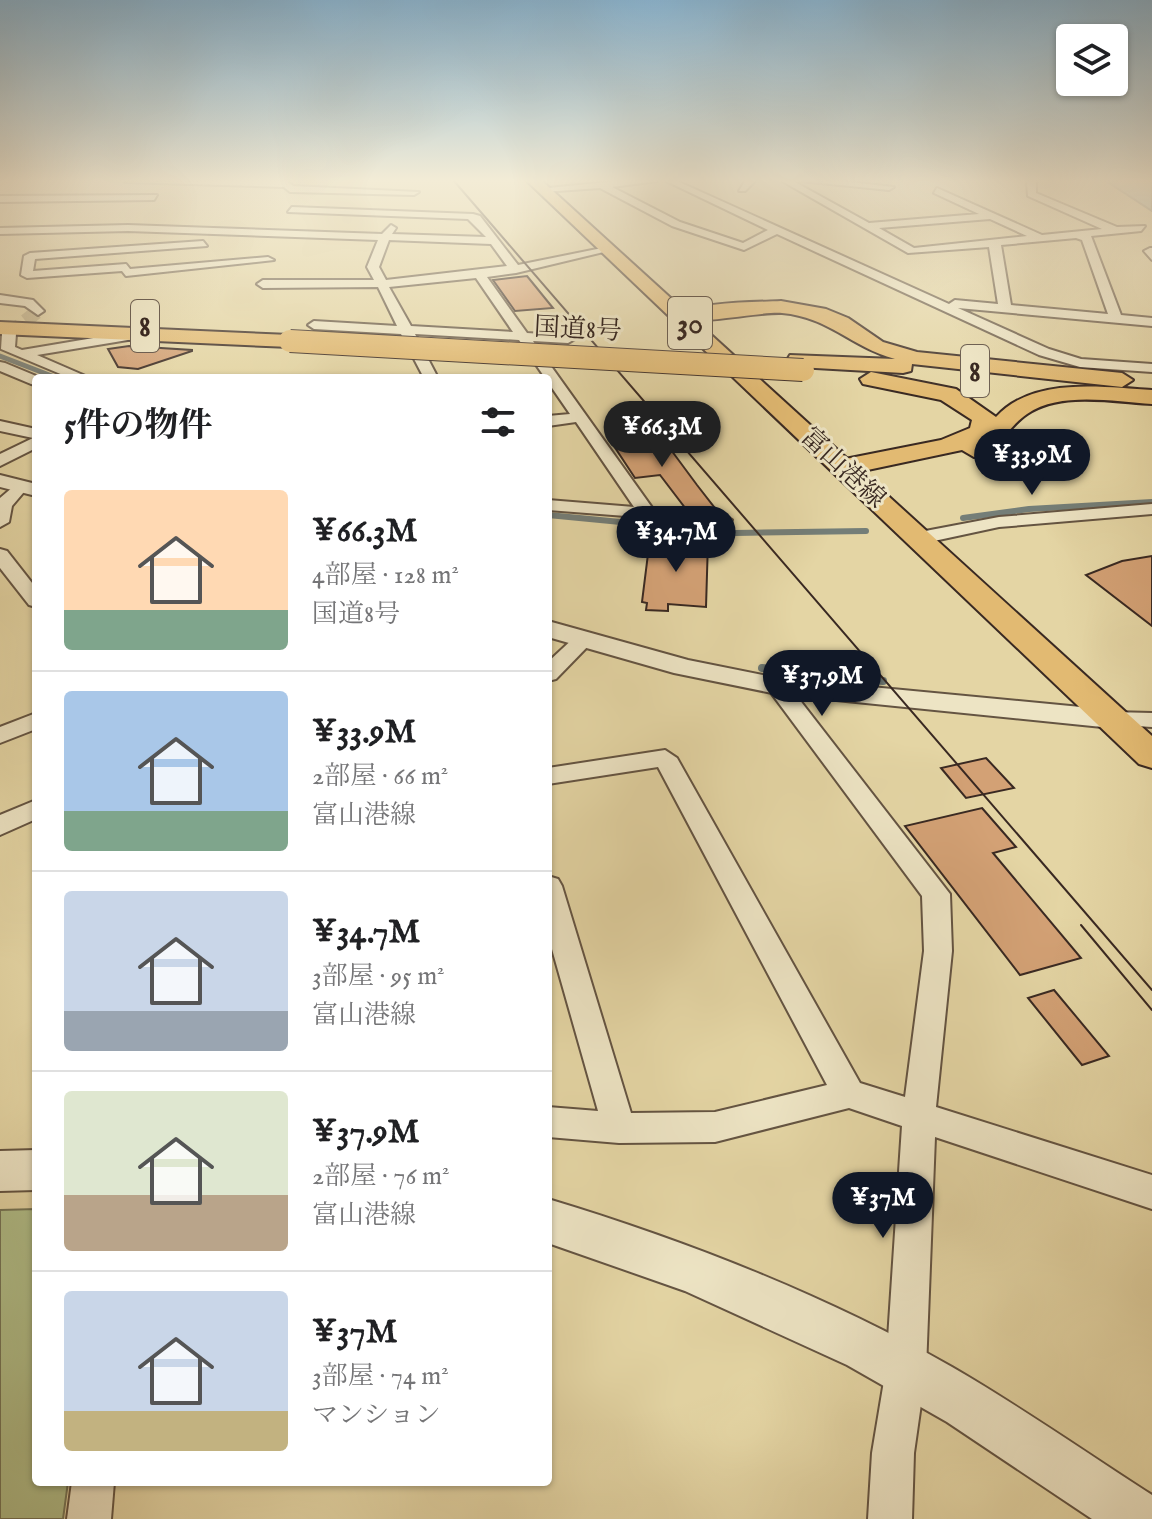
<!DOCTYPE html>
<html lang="ja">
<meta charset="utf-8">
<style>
:root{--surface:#fff;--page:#f6f6f6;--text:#202124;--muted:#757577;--line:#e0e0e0;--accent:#111827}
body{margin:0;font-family:"IM FELL English","Noto Serif JP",serif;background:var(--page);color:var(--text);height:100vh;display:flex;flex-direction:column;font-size:30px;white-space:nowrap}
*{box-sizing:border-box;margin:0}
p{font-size:26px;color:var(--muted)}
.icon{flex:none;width:44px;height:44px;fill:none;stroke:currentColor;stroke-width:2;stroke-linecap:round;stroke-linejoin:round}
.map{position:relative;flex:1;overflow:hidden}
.panel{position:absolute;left:32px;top:374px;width:520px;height:1112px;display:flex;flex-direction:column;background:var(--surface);border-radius:8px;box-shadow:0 2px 6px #0004}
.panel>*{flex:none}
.tools{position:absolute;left:1056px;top:24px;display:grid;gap:16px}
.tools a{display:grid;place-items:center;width:72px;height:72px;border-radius:8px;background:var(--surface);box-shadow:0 2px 6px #0004;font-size:40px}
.price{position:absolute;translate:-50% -68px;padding:0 18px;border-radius:28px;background:var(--accent);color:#fff;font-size:26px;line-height:52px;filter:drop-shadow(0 2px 4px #0008)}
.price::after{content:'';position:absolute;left:50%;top:48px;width:24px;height:18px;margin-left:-12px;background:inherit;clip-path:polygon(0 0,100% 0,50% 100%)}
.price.active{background:#222;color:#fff}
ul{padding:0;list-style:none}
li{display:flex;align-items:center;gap:24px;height:200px;padding:0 32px}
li+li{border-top:2px solid var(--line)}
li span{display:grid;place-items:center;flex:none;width:224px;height:160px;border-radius:8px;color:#555}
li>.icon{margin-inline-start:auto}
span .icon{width:96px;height:96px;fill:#fffc;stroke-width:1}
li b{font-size:34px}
h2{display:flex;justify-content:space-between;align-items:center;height:96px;padding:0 32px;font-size:34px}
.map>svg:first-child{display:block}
.green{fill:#b0be89;stroke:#747456;stroke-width:2}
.water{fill:#9bb6b2;stroke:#747e78;stroke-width:2}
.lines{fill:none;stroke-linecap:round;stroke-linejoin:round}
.stream-far2{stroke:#747e78;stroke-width:5}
.stream-far1{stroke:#747e78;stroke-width:6}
.stream{stroke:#747e78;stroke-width:8}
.building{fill:#d3a175;stroke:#392922;stroke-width:2}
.minor-tunnel{stroke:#c2b38a;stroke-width:14;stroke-dasharray:14 7;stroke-linecap:butt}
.minor-casing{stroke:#645442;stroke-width:4}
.tertiary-casing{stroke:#645442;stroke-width:4}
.primary-casing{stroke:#392922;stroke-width:4}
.trunk-casing{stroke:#392922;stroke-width:4}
.minor{fill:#ede4c4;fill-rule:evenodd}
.tertiary{fill:#ede4c4;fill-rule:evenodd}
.primary{fill:#e2ba72;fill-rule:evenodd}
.trunk{fill:#e2ba72;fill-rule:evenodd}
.tram{stroke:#392922;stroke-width:2}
.trunk-bridge-casing{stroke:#392922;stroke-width:24;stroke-linecap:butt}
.trunk-bridge{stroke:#e2ba72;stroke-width:22}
.labels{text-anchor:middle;stroke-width:6;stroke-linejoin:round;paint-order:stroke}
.far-street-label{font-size:26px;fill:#392922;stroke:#ede4c4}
.shield{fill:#ede4c4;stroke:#6f6153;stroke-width:2}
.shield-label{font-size:30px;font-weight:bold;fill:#392922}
</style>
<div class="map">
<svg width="1152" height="1519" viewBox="0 0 1152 1519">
<rect width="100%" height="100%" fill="#e4d5a4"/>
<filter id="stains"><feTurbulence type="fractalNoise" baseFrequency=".0025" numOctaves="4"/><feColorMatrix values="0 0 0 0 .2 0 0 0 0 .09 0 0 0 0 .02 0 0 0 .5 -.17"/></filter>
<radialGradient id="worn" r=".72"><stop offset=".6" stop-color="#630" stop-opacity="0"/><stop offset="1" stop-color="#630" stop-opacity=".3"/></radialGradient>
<path class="green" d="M 36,1209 L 36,1482 L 68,1482 L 63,1519 L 0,1519 L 0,1210 Z"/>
<path class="water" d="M 1106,181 L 1152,181 L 1152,211 Z"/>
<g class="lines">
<path class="stream-far2" d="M 0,356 L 57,378"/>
<g class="stream-far1">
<path d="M 548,515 L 735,533 L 866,531"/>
<path d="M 963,518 L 1029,509 L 1152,502"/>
</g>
<path class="stream" d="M 762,668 L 883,681"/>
</g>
<g class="building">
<path d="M 527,276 L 553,308 L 515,311 L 493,280 Z"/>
<path d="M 129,346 L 192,350 L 192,351 L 138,369 L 118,367 L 108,349 Z"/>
<path d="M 660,435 L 697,485 L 718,512 L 686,509 L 660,475 L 635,478 L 610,440 Z"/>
<path d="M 650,538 L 708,541 L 706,607 L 668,604 L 668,611 L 646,610 L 647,603 L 642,602 Z"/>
<path d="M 1152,556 L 1152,626 L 1086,575 L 1122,561 Z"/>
<path d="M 986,758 L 1014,788 L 966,798 L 941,768 Z"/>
<path d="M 982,808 L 1016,847 L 993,853 L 1081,958 L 1020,975 L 905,826 Z"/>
<path d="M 1054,990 L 1109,1056 L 1082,1065 L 1028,998 Z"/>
</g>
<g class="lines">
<path class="minor-tunnel" d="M 9,334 L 38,311"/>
<defs>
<g id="minor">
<path d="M 287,181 L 293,186 L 419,192 L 414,195 L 290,192 L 284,187 L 125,182 Z"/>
<path d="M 618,181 L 657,181 L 612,187 L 680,222 L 743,243 L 768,230 L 666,181 L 677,181 L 949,304 L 955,300 L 998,304 L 989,247 L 908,253 L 782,181 L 793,181 L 869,223 L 979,214 L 934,193 L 937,188 L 1042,235 L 1102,229 L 1028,196 L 1027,181 L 1036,181 L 1036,193 L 1117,227 L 1145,226 L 1141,231 L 1091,236 L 1121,315 L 1152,318 L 1152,326 L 958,308 L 1049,349 L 1081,359 L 1152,364 L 1152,372 L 1080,367 L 1039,355 L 777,234 L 744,250 L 672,226 L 600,188 L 543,192 L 538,189 ZM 990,219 L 1027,236 L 914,248 L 879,228 ZM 1076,238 L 1082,240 L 1108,314 L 1011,305 L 1001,245 Z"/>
<path d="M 745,181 L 755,181 L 745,191 L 739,191 Z"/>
<path d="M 801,181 L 841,181 L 894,187 L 889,190 Z"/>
<path d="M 157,195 L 154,200 L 0,202 L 0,196 Z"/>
<path d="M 292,207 L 473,214 L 480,216 L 518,265 L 612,246 L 612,250 L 516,273 L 487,277 L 527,333 L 573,336 L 575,339 L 568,343 L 533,341 L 653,509 L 723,515 L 732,520 L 729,524 L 548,510 L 548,500 L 634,507 L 576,422 L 548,426 L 548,416 L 570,414 L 519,340 L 415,334 L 438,378 L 424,378 L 401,334 L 314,329 L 308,325 L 314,321 L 397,326 L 378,287 L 263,288 L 257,284 L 263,280 L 374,280 L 367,267 L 378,240 L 128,231 L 0,234 L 0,228 L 128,225 L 382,234 L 391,225 L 396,228 L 392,234 L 486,237 L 468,219 L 288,212 ZM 389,240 L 491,244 L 507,266 L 386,280 L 379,267 ZM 476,278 L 513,332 L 411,326 L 389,287 Z"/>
<path d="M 203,241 L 207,246 L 35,259 L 33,271 L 126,264 L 130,269 L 268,257 L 274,260 L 126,276 L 122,271 L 27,278 L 21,275 L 24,256 L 30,253 Z"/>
<path d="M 1150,248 L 1152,248 L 1152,260 L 1144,251 Z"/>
<path d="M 0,295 L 33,300 L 44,311 L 38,315 L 25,306 L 0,303 Z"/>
<path d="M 141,330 L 146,331 L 146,337 L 37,355 L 90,378 L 70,378 L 1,349 L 2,334 L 9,330 L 16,334 L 15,347 L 22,350 Z"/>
<path d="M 0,362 L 5,363 L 41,378 L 36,378 L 36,385 L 31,384 L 0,371 Z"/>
<path d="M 0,421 L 36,429 L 36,448 L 0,466 L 0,454 L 33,438 L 0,431 Z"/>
<path d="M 20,481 L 29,486 L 12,506 L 9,522 L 0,527 L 0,498 Z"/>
<path d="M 1152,504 L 1152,514 L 999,527 L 920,544 L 911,538 L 920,532 L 999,517 Z"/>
<path d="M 0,549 L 7,551 L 36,588 L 36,607 L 29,605 L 0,568 Z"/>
<path d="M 584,633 L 594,639 L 591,643 L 556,679 L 548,681 L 548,662 L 577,635 Z"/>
<path d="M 777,679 L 785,681 L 950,894 L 952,951 L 936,1107 L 1152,1175 L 1152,1209 L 935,1137 L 926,1369 L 914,1453 L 912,1519 L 868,1519 L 872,1453 L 886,1369 L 902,1126 L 849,1108 L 715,1142 L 619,1143 L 548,1137 L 548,1107 L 598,1111 L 548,935 L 548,876 L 558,879 L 562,886 L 631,1113 L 715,1112 L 827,1085 L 658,767 L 548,784 L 548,768 L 665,750 L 677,758 L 860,1083 L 905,1097 L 924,951 L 922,896 L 766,686 Z"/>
<path d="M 1112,712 L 1152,713 L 1152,727 L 1104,724 L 1101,719 Z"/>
<path d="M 36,713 L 36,729 L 0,743 L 0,727 Z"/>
<path d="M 36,800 L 36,819 L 0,835 L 0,815 Z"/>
<path d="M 72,1482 L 114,1482 L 111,1519 L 67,1519 Z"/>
</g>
<g id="tertiary">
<path d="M 0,475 L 36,484 L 36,496 L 0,487 Z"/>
<path d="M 548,621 L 688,660 L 777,678 L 1112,710 L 1122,713 L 1126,719 L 1122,725 L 1112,728 L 777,694 L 674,673 L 548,637 Z"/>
<path d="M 36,1150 L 36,1190 L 0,1191 L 0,1151 Z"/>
<path d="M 548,1199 C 687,1241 825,1295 952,1367 C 1021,1407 1085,1452 1152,1495 L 1152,1519 L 1092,1519 L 947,1422 L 847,1365 L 685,1291 L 548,1243 Z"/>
</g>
<path id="primary" d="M 527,181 L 542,181 L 1152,736 L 1152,768 L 1139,764 Z"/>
<g id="trunk">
<path d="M 781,301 L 826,309 L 848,318 L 883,342 L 917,352 L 1122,373 L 1133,380 L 1122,387 L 912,364 L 911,371 L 903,373 L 798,367 L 790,365 L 787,360 L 790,355 L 895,359 C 851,347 829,317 782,313 C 760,311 683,328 673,317 C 687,302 759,302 781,301 Z"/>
<path d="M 0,322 L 290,335 L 301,341 L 290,347 L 0,334 Z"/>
<path d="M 871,372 L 956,389 L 996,417 C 1033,376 1103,387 1152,390 L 1152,404 C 1114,402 1061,391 1027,414 C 1006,428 1001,450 974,457 L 962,450 L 844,475 L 835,473 L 831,467 L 835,461 L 941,440 L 970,428 L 972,420 L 941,400 L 863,384 L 860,379 Z"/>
</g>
</defs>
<use href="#minor" class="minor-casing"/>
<use href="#tertiary" class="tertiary-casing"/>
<use href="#primary" class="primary-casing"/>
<use href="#trunk" class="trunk-casing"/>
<use href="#minor" class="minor"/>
<use href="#tertiary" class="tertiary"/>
<use href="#primary" class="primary"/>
<use href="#trunk" class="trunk"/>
<g class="tram">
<path d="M 454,181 L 1152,990"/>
<path d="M 1081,925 L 1152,1010"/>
</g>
<defs>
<path id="trunk-bridge" d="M 290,341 L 803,370"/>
</defs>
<use href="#trunk-bridge" class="trunk-bridge-casing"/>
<use href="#trunk-bridge" class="trunk-bridge"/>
</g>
<linearGradient id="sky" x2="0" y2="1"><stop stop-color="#89b5d2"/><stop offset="0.46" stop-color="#f3ecd6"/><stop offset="1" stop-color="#f3ecd6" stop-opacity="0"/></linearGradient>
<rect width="1152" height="393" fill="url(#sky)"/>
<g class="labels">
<g class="far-street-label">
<text transform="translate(578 328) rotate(3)" y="9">国道8号</text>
<text transform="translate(844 467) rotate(43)" y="9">富山港線</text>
</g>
<g class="shield">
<rect x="668" y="297" width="44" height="52" rx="6"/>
<rect x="131" y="300" width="28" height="52" rx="6"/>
<rect x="961" y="345" width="28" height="52" rx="6"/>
</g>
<g class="shield-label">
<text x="690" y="333">30</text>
<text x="145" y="336">8</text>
<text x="975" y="381">8</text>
</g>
</g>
<rect width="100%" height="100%" filter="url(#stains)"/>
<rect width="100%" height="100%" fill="url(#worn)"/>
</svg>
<div class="tools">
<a><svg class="icon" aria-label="layers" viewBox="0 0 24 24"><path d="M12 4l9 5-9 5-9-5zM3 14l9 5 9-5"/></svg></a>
</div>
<b class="price active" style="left:662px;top:469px">¥66.3M</b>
<b class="price" style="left:1032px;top:497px">¥33.9M</b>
<b class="price" style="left:676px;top:574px">¥34.7M</b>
<b class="price" style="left:822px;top:718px">¥37.9M</b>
<b class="price" style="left:883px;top:1240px">¥37M</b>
<section class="panel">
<h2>5件の物件<svg class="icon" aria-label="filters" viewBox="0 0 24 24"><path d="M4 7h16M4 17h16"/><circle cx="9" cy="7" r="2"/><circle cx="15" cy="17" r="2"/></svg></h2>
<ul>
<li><span style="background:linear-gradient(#ffd9b3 75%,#7fa58c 0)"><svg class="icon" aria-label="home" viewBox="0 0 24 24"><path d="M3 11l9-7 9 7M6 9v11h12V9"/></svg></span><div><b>¥66.3M</b><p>4部屋 · 128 m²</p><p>国道8号</p></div></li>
<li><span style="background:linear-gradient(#a9c7e8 75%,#7fa58c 0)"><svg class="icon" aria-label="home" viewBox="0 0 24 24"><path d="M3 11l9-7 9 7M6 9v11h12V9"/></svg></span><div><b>¥33.9M</b><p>2部屋 · 66 m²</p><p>富山港線</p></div></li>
<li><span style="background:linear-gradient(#c9d6e8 75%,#9aa5b1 0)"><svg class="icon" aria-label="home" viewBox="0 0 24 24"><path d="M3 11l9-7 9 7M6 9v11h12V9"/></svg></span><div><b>¥34.7M</b><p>3部屋 · 95 m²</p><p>富山港線</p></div></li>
<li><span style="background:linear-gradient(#dfe7d0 65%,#b9a48a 0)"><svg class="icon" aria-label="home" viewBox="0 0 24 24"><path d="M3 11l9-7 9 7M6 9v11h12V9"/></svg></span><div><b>¥37.9M</b><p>2部屋 · 76 m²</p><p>富山港線</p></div></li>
<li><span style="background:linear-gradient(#c9d6e8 75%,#c2b280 0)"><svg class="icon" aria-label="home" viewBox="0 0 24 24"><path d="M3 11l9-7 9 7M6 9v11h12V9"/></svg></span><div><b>¥37M</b><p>3部屋 · 74 m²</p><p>マンション</p></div></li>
</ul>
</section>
</div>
